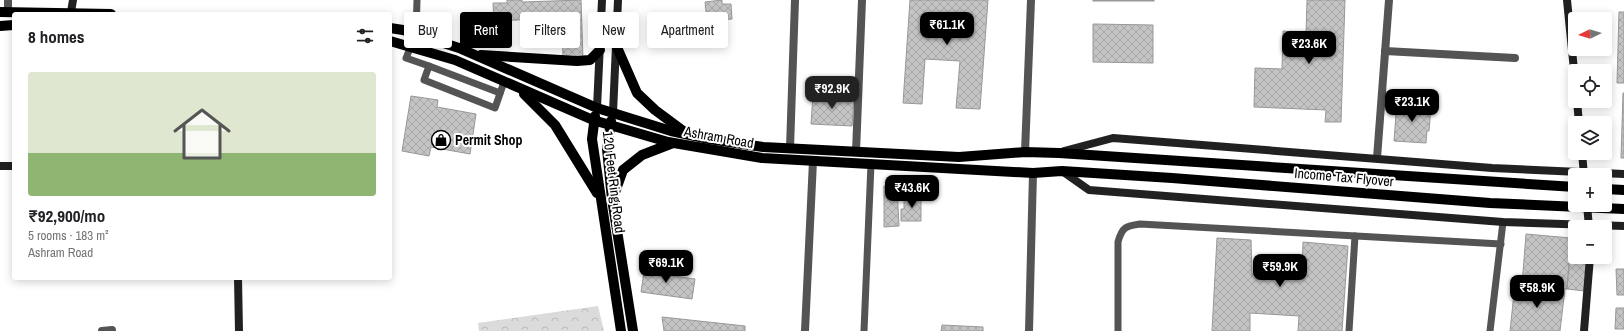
<!DOCTYPE html>
<meta charset="utf-8">
<style>
:root{--surface:#fff;--page:#f2f2f2;--text:#202124;--muted:#757577;--accent:#000}
body{margin:0;font-family:"Archivo Narrow",sans-serif;background:var(--page);color:var(--text);height:100vh;display:flex;flex-direction:column;font-size:15px;white-space:nowrap}
*{box-sizing:border-box;margin:0}
p{font-size:13px;color:var(--muted)}
.icon{flex:none;width:22px;height:22px;fill:none;stroke:currentColor;stroke-width:2;stroke-linecap:round;stroke-linejoin:round}
.map{position:relative;flex:1;overflow:hidden}
.drawer{position:absolute;left:12px;top:12px;width:380px;height:268px;display:flex;flex-direction:column;background:var(--surface);border-radius:4px;box-shadow:0 2px 10px #0003}
.drawer>*{flex:none}
.hud{position:absolute;left:404px;top:12px;width:380px;height:36px;display:flex;gap:8px}
.needle{width:26px;rotate:265deg}
.controls{position:absolute;left:1568px;top:12px;display:grid;gap:8px}
.controls a{display:grid;place-items:center;width:44px;height:44px;border-radius:4px;background:var(--surface);box-shadow:0 2px 10px #0003;font-size:20px}
.price{position:absolute;translate:-50% -34px;padding:0 9px;border-radius:8px;background:var(--accent);color:#fff;font-size:13px;line-height:26px;filter:drop-shadow(0 1px 2px #0008)}
.price::after{content:'';position:absolute;left:50%;top:24px;width:12px;height:9px;margin-left:-6px;background:inherit;clip-path:polygon(0 0,100% 0,50% 100%)}
.price.selected{background:#222;color:#fff}
ul{padding:0;list-style:none}
li{display:grid;align-content:center;gap:8px;height:212px;padding:0 16px}
li span{display:grid;place-items:center;height:124px;border-radius:4px;color:#555}
li>.icon{margin-inline-start:auto}
span .icon{width:72px;height:72px;fill:#fffc;stroke-width:1}
li b{font-size:17px}
h2{display:flex;justify-content:space-between;align-items:center;height:48px;padding:0 16px;font-size:17px}
.tag{padding:0 14px;border-radius:4px;background:var(--surface);box-shadow:0 2px 10px #0003;font-size:14px;line-height:36px}
.tag.selected{background:var(--accent);color:#fff}
.map>svg:first-child{display:block}
.park{fill:url(#park-crowns)}
.building{fill:url(#building-cross-hatch);stroke:#989898}
.lines{fill:none;stroke-linecap:round;stroke-linejoin:round}
.lane{stroke:#545454;stroke-width:7}
.street{stroke:#545454;stroke-width:8}
.secondary{stroke:#212121;stroke-width:8}
.primary{stroke:#000;stroke-width:10}
.labels{text-anchor:middle;stroke-width:4;stroke-linejoin:round;paint-order:stroke}
.street-label{font-size:14px;fill:#000;stroke:#fff}
.poi-label{font-size:14px;font-weight:bold;fill:#000;stroke:#fff;text-anchor:start}
</style>
<div class="map">
<svg width="1624" height="331" viewBox="0 0 1624 331">
<defs>
<pattern id="park-crowns" width="20" height="18" patternUnits="userSpaceOnUse"><rect width="20" height="18" fill="#dbdbdb"/><path d="M2 6a3 3 0 1 1 6 0M12 15a3 3 0 1 1 6 0" fill="none" stroke="#bababa"/></pattern>
<pattern id="building-cross-hatch" width="8" height="8" patternUnits="userSpaceOnUse"><rect width="8" height="8" fill="#c4c4c4"/><path d="M0 0l8 8M0 8l8-8" fill="none" stroke="#a7a7a7"/></pattern>
</defs>
<rect width="100%" height="100%" fill="#fff"/>
<path class="park" d="M 598,306 L 604,331 L 479,331 L 478,323 Z"/>
<g class="building">
<path d="M 507,0 L 522,0 L 522,2 L 581,0 L 583,58 L 563,58 L 562,18 L 494,21 L 493,3 L 507,3 Z"/>
<path d="M 722,0 L 722,4 L 731,4 L 732,19 L 707,21 L 705,2 Z"/>
<path d="M 910,0 L 988,0 L 980,109 L 956,108 L 960,61 L 925,59 L 922,104 L 903,103 Z"/>
<rect x="1093" y="0" width="61" height="1"/>
<path d="M 1307,0 L 1345,0 L 1341,122 L 1325,122 L 1326,110 L 1254,107 L 1255,68 L 1282,69 L 1283,31 L 1306,33 Z"/>
<path d="M 1619,12 L 1624,12 L 1624,83 L 1617,83 Z"/>
<path d="M 1093,24 L 1153,25 L 1153,63 L 1093,62 Z"/>
<path d="M 1623,93 L 1624,93 L 1624,158 L 1621,158 Z"/>
<path d="M 813,95 L 854,97 L 852,126 L 811,124 Z"/>
<path d="M 411,96 L 438,100 L 437,107 L 476,114 L 470,154 L 431,147 L 429,156 L 402,151 Z"/>
<path d="M 1397,101 L 1418,103 L 1418,106 L 1431,107 L 1429,131 L 1427,131 L 1426,143 L 1394,141 Z"/>
<path d="M 884,186 L 897,186 L 899,226 L 884,227 Z"/>
<path d="M 904,195 L 921,196 L 921,221 L 901,221 L 901,209 L 904,209 Z"/>
<path d="M 1526,234 L 1571,238 L 1567,289 L 1522,285 Z"/>
<path d="M 1217,238 L 1251,240 L 1252,274 L 1302,275 L 1303,242 L 1348,246 L 1342,331 L 1298,331 L 1299,316 L 1250,313 L 1250,331 L 1212,331 Z"/>
<path d="M 1571,245 L 1575,245 L 1575,257 L 1588,257 L 1585,291 L 1567,289 Z"/>
<path d="M 645,265 L 662,267 L 661,274 L 695,279 L 692,299 L 641,292 Z"/>
<path d="M 1616,269 L 1624,269 L 1624,295 L 1617,295 Z"/>
<path d="M 1515,284 L 1565,289 L 1560,331 L 1510,331 Z"/>
<path d="M 1616,308 L 1624,308 L 1624,329 L 1615,329 Z"/>
<path d="M 662,317 L 745,326 L 745,331 L 664,331 Z"/>
<path d="M 942,325 L 983,327 L 983,331 L 941,331 Z"/>
</g>
<g class="lines">
<g class="lane">
<path d="M 416,34 L 417,0"/>
<path d="M 411,46 L 406,58 L 429,66 L 424,80 L 495,108 L 504,82"/>
<path d="M 429,66 L 500,93"/>
<path d="M 864,331 L 871,164"/>
<path d="M 1118,331 L 1118,242 C 1122,227 1126,226 1140,224 L 1501,244"/>
<path d="M 1349,331 L 1355,236"/>
<path d="M 1490,331 L 1503,222"/>
</g>
<g class="street">
<path d="M 8,12 L 8,0"/>
<path d="M 1385,51 L 1515,58"/>
<path d="M 790,148 L 795,0"/>
<path d="M 856,152 L 862,0"/>
<path d="M 1025,152 L 1031,0"/>
<path d="M 1377,158 L 1389,0"/>
<path d="M 102,331 L 112,330"/>
<path d="M 805,331 L 813,161"/>
<path d="M 1029,331 L 1033,173"/>
</g>
<g class="secondary">
<path d="M 1567,0 L 1575,80"/>
<path d="M 71,12 L 73,0"/>
<path d="M 1577,101 L 1579,123"/>
<path d="M 597,108 L 602,0"/>
<path d="M 613,113 L 618,0"/>
<path d="M 1064,151 L 1113,138 L 1492,168 L 1624,174"/>
<path d="M 1582,153 L 1584,175"/>
<path d="M 0,166 L 14,166"/>
<path d="M 1062,171 L 1089,190 L 1503,222 L 1624,226"/>
<path d="M 1587,205 L 1589,227"/>
<path d="M 238,278 L 239,331"/>
<path d="M 1584,331 L 1590,257"/>
</g>
<g class="primary">
<path d="M 0,12 L 111,14"/>
<path d="M 0,26 L 14,25"/>
<path d="M 390,28 L 403,30 L 459,48 L 597,108 L 671,131 L 709,139 L 763,147 L 959,157 L 1025,152 L 1059,153 L 1575,187"/>
<path d="M 390,41 L 455,60 L 593,120 L 668,142 L 762,158 L 1033,173 L 1062,171 L 1172,178 L 1490,203 L 1624,209"/>
<path d="M 616,45 L 637,93 L 655,110 L 686,133"/>
<path d="M 481,55 L 577,61 L 590,60 L 600,50"/>
<path d="M 524,94 L 555,125 L 597,193"/>
<path d="M 595,116 L 592,139 L 621,331"/>
<path d="M 611,121 L 607,149 L 612,199 L 633,331"/>
<path d="M 1605,189 L 1624,190"/>
<path d="M 614,195 L 623,170 L 642,155 L 673,143"/>
</g>
</g>
<defs>
<symbol id="shop-ring" viewBox="-11 -11 22 22"><circle r="9.5" fill="#fff" stroke="#000" stroke-width="1.5"/><path d="M-5-2.5h2.3a2.7 3.5 0 0 1 5.4 0H5L5.5 6h-11ZM-1.5-2.5h3a1.5 2.3 0 0 0-3 0Z" fill="#000"/></symbol>
</defs>
<g fill-rule="evenodd">
<use href="#shop-ring" x="430" y="129" width="22" height="22"/>
</g>
<g class="labels">
<g class="street-label">
<text transform="translate(719 137) rotate(10)" y="5">Ashram Road</text>
<text transform="translate(1344 177) rotate(5)" y="5">Income Tax Flyover</text>
<text transform="translate(614 182) rotate(83)" y="5">120 Feet Ring Road</text>
</g>
<g class="poi-label">
<text x="455" y="145">Permit Shop</text>
</g>
</g>
</svg>
<div class="controls">
<a><svg class="needle" viewBox="-14 -14 28 28"><path d="M0-13l5 13h-10z" fill="#e53935"/><path d="M0 13l5-13h-10z" fill="#757577"/></svg></a>
<a><svg class="icon" aria-label="locate" viewBox="0 0 24 24"><circle cx="12" cy="12" r="6"/><path d="M12 2v4M12 18v4M2 12h4M18 12h4"/></svg></a>
<a><svg class="icon" aria-label="layers" viewBox="0 0 24 24"><path d="M12 4l9 5-9 5-9-5zM3 14l9 5 9-5"/></svg></a>
<a>+</a>
<a>−</a>
</div>
<b class="price" style="left:947px;top:46px">₹61.1K</b>
<b class="price" style="left:1309px;top:65px">₹23.6K</b>
<b class="price selected" style="left:832px;top:110px">₹92.9K</b>
<b class="price" style="left:1412px;top:123px">₹23.1K</b>
<b class="price" style="left:912px;top:209px">₹43.6K</b>
<b class="price" style="left:666px;top:284px">₹69.1K</b>
<b class="price" style="left:1280px;top:288px">₹59.9K</b>
<b class="price" style="left:1537px;top:309px">₹58.9K</b>
<div class="hud">
<a class="tag">Buy</a>
<a class="tag selected">Rent</a>
<a class="tag">Filters</a>
<a class="tag">New</a>
<a class="tag">Apartment</a>
</div>
<section class="drawer">
<h2>8 homes<svg class="icon" aria-label="filters" viewBox="0 0 24 24"><path d="M4 7h16M4 17h16"/><circle cx="9" cy="7" r="2"/><circle cx="15" cy="17" r="2"/></svg></h2>
<ul>
<li><span style="background:linear-gradient(#dfe7d0 65%,#8fb573 0)"><svg class="icon" aria-label="home" viewBox="0 0 24 24"><path d="M3 11l9-7 9 7M6 9v11h12V9"/></svg></span><div><b>₹92,900/mo</b><p>5 rooms · 183 m²</p><p>Ashram Road</p></div></li>
</ul>
</section>
</div>
